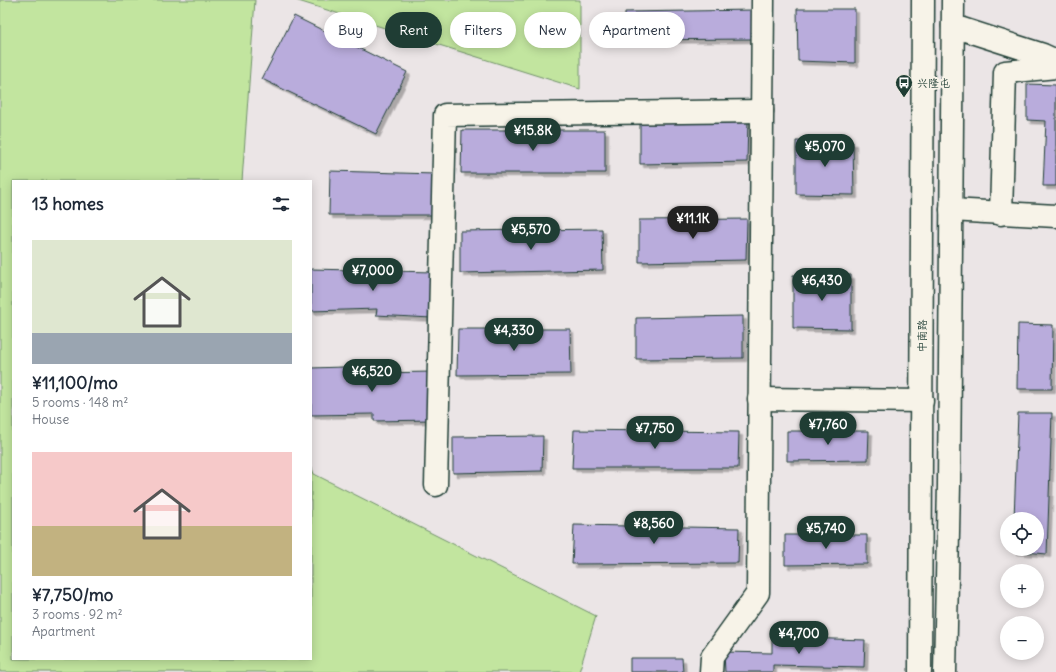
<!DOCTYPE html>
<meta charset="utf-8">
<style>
:root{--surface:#fff;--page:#f2f2f3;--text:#1f2937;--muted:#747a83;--accent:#1f3d34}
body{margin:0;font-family:Delius,"LXGW WenKai TC",sans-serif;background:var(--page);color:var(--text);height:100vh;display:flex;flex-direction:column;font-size:15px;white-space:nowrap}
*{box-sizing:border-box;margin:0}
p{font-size:13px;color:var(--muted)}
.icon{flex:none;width:22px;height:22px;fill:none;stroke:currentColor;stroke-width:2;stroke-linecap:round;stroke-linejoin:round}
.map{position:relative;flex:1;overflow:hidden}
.sheet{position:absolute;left:12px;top:180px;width:300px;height:480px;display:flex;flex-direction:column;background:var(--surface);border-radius:0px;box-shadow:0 2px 10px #0003}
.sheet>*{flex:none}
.top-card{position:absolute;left:324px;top:12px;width:380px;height:36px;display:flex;gap:8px}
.buttons{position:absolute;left:1000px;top:512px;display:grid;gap:8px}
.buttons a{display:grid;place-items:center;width:44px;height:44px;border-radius:50%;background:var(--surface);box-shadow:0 2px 10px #0003;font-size:20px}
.price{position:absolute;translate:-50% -34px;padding:0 9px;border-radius:14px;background:var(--accent);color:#fff;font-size:13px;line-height:26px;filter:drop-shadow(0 1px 2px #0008)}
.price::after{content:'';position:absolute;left:50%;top:24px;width:12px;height:9px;margin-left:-6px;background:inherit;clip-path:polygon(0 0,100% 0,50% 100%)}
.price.selected{background:#222;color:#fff}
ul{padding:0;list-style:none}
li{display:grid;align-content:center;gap:8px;height:212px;padding:0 20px}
li span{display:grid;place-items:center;height:124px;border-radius:0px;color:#555}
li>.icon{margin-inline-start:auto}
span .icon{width:72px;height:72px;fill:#fffc;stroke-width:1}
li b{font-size:17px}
h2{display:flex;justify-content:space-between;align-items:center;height:48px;padding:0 20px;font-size:17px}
.chip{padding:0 14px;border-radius:18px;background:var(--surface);box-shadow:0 2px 10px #0003;font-size:14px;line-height:36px}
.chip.selected{background:var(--accent);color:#fff}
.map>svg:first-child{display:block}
.green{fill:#c2e59f;stroke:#70916a}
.building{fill:#b9acdc;stroke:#1f3d34;filter:url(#shadow)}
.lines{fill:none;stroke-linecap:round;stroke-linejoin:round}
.minor-casing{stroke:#1f3d34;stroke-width:25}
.major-casing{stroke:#1f3d34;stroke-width:25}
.minor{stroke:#f7f3e8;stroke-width:22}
.major{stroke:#f7f3e8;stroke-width:22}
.labels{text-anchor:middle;stroke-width:4;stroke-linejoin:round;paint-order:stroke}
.poi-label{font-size:11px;fill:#1f3d34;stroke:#f7f3e8;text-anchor:start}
.street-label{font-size:11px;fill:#1f3d34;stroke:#f7f3e8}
</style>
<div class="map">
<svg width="1056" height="672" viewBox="0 0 1056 672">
<defs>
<filter id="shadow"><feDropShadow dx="3.5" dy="3.5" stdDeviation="0" flood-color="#0004"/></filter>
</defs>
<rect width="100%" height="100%" fill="#ebe5e6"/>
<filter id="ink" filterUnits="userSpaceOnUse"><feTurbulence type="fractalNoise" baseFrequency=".025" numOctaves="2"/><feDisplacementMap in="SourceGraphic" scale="8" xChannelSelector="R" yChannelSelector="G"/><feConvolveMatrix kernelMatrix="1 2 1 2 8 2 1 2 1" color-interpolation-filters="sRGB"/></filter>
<g filter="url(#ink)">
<g class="green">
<path d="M 0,0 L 255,0 L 242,181 L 13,181 L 13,659 L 311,659 L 311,465 L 314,474 L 596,616 L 579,672 L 0,672 Z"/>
<path d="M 295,0 L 580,0 L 580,89 Z"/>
</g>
<g class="building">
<path d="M 797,9 L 855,9 L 855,63 L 798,61 Z"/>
<path d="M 753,10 L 752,39 L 625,40 L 625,12 Z"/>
<path d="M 294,16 L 407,72 L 376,134 L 262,79 Z"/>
<path d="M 1027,84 L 1056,85 L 1056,186 L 1043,186 L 1046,121 L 1027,120 Z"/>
<path d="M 748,120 L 747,162 L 640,164 L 640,122 Z"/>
<path d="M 462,130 L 605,130 L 605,173 L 461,173 Z"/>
<path d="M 796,141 L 853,142 L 854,195 L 796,194 Z"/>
<path d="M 330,171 L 435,174 L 434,215 L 329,215 Z"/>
<path d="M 747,219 L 746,260 L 639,262 L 639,220 Z"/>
<path d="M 602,229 L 603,270 L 460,273 L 460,231 Z"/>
<path d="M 311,269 L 433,272 L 431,318 L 376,315 L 377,309 L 311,311 Z"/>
<path d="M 793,275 L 851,275 L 851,329 L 793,328 Z"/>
<path d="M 743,316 L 743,358 L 636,359 L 636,318 Z"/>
<path d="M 1018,324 L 1053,325 L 1052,389 L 1017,389 Z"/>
<path d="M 458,329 L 570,329 L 571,374 L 457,375 Z"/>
<path d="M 376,366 L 376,373 L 432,372 L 432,420 L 374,421 L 374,414 L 311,415 L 311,368 Z"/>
<path d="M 1018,413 L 1052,413 L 1047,554 L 1013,551 L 1013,549 L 1037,549 L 1037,519 L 1014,519 Z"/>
<path d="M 574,430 L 739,432 L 738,468 L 572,468 Z"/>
<path d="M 787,431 L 869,431 L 868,460 L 787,461 Z"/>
<path d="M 543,436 L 542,471 L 453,473 L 453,437 Z"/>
<path d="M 574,525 L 739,528 L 738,563 L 572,564 Z"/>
<path d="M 785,535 L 867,535 L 867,564 L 785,565 Z"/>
<path d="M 772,637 L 865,640 L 864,667 L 773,665 L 773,672 L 725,672 L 724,652 L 772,653 Z"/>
<path d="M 630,658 L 682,658 L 683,672 L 630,672 Z"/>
</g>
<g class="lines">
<defs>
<g id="minor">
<path d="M 953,26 L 1043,55 L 1056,61"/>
<path d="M 951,210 L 1056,216"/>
<path d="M 1001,214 L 1005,72 L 1056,67"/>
<path d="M 759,399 L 922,401"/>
<path d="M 436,485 L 445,115 L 762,111"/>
<path d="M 711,672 L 712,657 L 758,593 L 763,0"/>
</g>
<g id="major">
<path d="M 920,672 L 923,0"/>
<path d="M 945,672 L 949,485 L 953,0"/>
</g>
</defs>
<use href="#minor" class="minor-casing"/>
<use href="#major" class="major-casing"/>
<use href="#minor" class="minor"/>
<use href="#major" class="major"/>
</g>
</g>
<defs>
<symbol id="bus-pin" viewBox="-11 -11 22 30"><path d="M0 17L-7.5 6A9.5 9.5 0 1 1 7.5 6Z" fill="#1f3d34" stroke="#f7f3e8"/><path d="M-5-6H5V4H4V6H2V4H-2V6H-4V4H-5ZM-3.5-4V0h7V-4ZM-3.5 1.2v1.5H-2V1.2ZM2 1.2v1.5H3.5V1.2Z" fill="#fff"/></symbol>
</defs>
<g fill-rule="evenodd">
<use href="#bus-pin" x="894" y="73" width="20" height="27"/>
</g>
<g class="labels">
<g class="poi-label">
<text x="917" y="87">兴隆屯</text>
</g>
<g class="street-label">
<text transform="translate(922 336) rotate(-90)" y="4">中南路</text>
</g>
</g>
</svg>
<div class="buttons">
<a><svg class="icon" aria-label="locate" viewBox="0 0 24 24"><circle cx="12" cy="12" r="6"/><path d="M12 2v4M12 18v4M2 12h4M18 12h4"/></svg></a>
<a>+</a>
<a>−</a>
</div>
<b class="price" style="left:533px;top:152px">¥15.8K</b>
<b class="price" style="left:825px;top:168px">¥5,070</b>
<b class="price selected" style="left:693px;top:240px">¥11.1K</b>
<b class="price" style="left:531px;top:251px">¥5,570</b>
<b class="price" style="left:373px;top:292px">¥7,000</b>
<b class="price" style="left:822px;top:302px">¥6,430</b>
<b class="price" style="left:514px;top:352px">¥4,330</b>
<b class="price" style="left:372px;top:393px">¥6,520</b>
<b class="price" style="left:828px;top:446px">¥7,760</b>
<b class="price" style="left:655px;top:450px">¥7,750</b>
<b class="price" style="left:654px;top:545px">¥8,560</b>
<b class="price" style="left:826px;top:550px">¥5,740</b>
<b class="price" style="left:799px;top:655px">¥4,700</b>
<div class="top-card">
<a class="chip">Buy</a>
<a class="chip selected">Rent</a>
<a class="chip">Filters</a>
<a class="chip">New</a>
<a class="chip">Apartment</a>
</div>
<section class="sheet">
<h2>13 homes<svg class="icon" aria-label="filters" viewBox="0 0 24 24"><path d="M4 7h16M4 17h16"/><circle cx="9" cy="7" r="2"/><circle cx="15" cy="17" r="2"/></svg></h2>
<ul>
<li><span style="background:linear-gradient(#dfe7d0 75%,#9aa5b1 0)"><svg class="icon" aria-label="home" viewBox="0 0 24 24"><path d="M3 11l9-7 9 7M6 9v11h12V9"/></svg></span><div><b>¥11,100/mo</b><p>5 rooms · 148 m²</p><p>House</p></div></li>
<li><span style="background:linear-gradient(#f6c9c9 60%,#c2b280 0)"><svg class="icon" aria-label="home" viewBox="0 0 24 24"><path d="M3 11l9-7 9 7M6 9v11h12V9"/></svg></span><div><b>¥7,750/mo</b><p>3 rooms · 92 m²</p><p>Apartment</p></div></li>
</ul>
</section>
</div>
